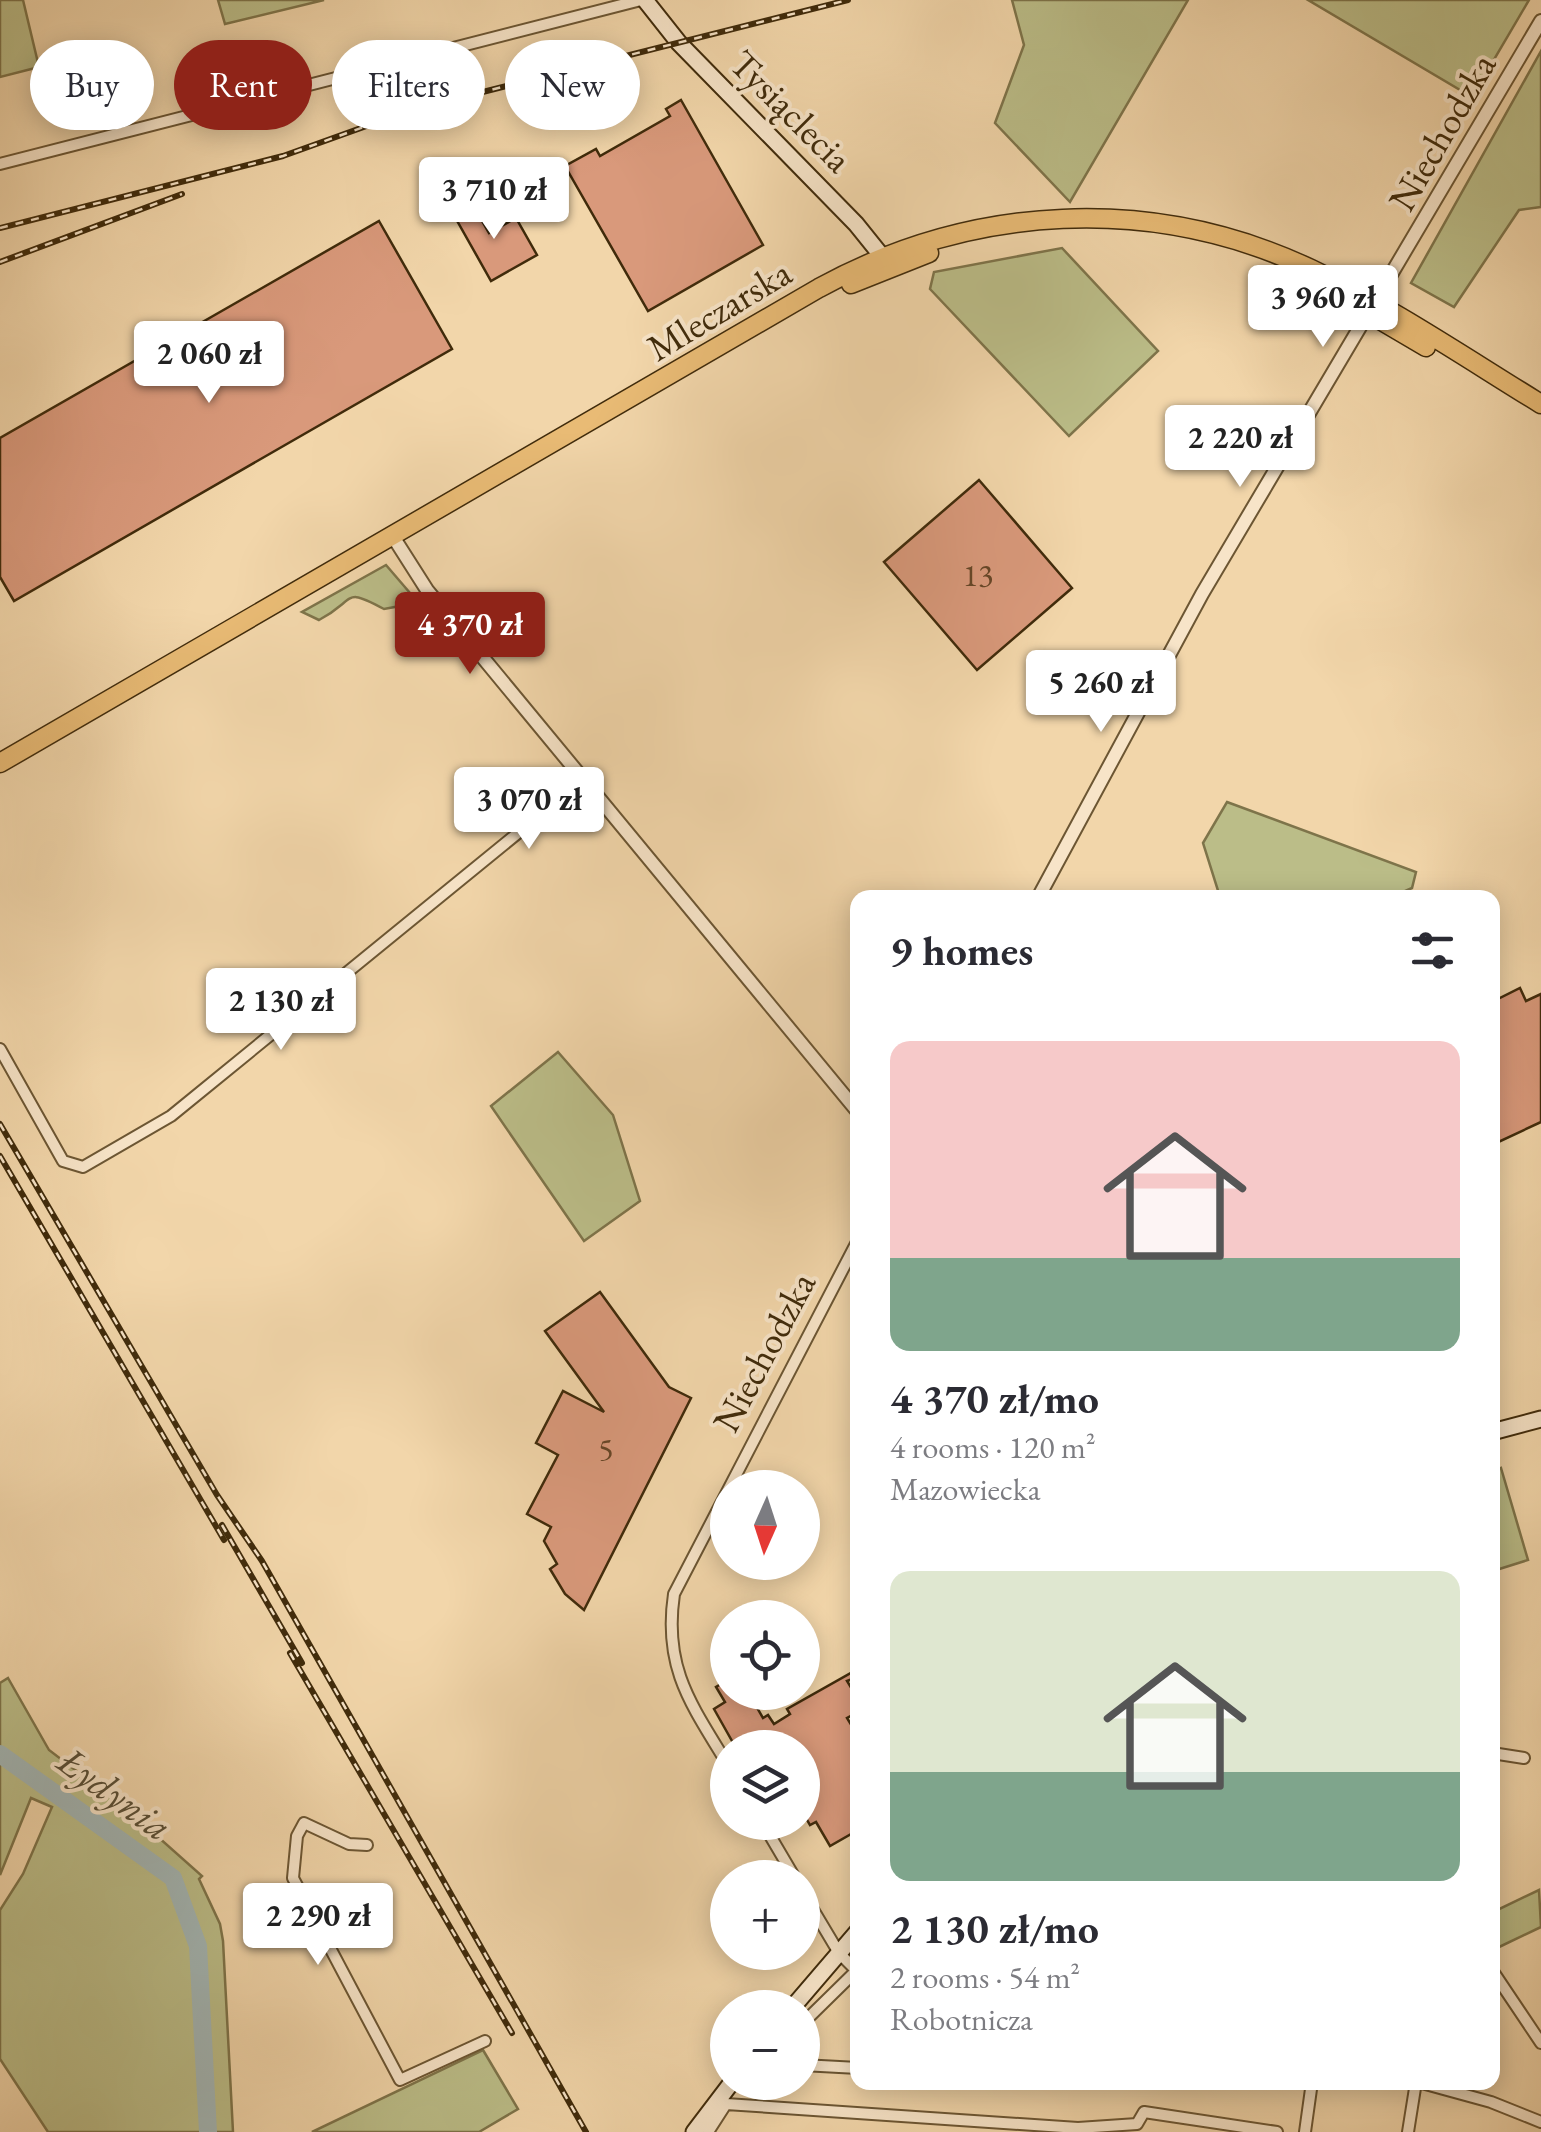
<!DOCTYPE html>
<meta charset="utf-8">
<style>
:root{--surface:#fff;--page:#f7f7f7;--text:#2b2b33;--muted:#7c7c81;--accent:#8f2418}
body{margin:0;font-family:"EB Garamond",serif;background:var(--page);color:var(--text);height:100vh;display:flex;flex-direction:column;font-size:38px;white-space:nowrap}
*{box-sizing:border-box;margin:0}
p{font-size:32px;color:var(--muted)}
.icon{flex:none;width:55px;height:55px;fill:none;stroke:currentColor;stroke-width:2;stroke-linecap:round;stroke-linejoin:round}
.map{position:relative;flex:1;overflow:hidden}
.drawer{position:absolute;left:850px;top:890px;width:650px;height:1200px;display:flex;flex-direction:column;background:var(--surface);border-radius:20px;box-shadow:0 5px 25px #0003}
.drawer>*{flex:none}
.top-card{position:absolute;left:30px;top:40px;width:670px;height:90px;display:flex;gap:20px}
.needle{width:65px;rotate:183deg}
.tools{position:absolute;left:710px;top:1470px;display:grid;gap:20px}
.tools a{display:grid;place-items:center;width:110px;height:110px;border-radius:50%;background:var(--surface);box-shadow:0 5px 25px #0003;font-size:50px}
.price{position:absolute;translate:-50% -85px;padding:0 22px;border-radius:10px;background:#fff;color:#222;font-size:32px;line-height:65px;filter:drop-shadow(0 2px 5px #0008)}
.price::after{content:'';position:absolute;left:50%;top:60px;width:30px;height:22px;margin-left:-15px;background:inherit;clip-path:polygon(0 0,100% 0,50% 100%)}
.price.on{background:var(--accent);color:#fff}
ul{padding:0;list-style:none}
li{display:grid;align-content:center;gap:20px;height:530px;padding:0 40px}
li span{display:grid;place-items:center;height:310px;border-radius:20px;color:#555}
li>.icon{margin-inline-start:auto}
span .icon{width:180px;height:180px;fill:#fffc;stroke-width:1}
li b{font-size:42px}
h2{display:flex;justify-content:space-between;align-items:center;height:120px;padding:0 40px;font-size:42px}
.tag{padding:0 35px;border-radius:45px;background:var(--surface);box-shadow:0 5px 25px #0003;font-size:35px;line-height:90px}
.tag.on{background:var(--accent);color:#fff}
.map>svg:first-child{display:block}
.green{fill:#bbbd88;stroke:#7e744a;stroke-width:2.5}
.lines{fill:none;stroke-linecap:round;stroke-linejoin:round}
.river{stroke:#a2b6b5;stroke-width:18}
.building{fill:#d9997b;stroke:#402b0b;stroke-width:2.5}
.minor-casing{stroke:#6c5633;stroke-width:14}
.tertiary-casing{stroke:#6c5633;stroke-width:16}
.secondary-casing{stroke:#402b0b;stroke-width:19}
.primary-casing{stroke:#402b0b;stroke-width:21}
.minor{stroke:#f7e4c8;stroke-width:10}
.tertiary{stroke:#f7e4c8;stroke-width:12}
.secondary{stroke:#f7e4c8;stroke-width:15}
.primary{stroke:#e9bb75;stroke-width:18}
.rail-casing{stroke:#402b0b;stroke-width:6}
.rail{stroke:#f7e4c8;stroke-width:2.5;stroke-dasharray:8;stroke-linecap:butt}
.labels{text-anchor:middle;stroke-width:8;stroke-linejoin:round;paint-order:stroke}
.number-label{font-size:32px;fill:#664627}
.street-label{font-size:38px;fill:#402b0b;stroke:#f7e4c8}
.water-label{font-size:40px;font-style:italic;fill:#584e36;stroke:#f7e4c8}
</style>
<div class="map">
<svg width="1541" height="2132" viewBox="0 0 1541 2132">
<rect width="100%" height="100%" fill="#f2d6aa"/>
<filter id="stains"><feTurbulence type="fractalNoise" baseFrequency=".002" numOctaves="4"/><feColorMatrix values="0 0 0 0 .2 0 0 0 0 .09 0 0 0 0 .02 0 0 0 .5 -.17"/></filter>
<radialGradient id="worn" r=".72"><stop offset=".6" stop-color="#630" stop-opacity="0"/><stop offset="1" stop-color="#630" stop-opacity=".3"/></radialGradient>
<g class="green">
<path d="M 0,0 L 23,0 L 39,67 L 0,77 Z"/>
<path d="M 218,0 L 324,0 L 225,24 Z"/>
<path d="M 1012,0 L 1188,0 L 1070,202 L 995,123 L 1024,45 Z"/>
<path d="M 1308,0 L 1529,0 L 1472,97 Z"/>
<path d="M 1541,51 L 1541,207 L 1519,210 L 1454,307 L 1411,283 Z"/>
<path d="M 1062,248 L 1158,351 L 1069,436 L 930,289 L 934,272 Z"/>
<path d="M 386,565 L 410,593 L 400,606 L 384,609 C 342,586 357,600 319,620 L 302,612 Z"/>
<path d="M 1227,802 L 1416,872 L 1412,888 L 1392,897 L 1220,897 L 1203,843 Z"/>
<path d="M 558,1052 L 613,1115 L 640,1201 L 584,1241 L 491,1106 Z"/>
<path d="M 1501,1468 L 1528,1560 L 1493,1571 L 1493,1471 Z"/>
<path d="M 8,1678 L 49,1750 L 130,1812 L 202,1876 L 199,1879 L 220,1924 L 223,1941 L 233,2132 L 48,2132 L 0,2059 L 0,1910 L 23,1874 L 52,1807 L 31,1798 L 0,1875 L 0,1683 Z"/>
<path d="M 1539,1890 L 1541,1927 L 1497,1948 L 1493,1912 Z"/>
<path d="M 483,2050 L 518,2109 L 479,2132 L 312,2132 Z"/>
</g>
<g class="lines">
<path class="river" d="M 0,1754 L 173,1878 L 198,1946 L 208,2132"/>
</g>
<g class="building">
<path d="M 681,100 L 763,245 L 648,311 L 565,166 L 596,149 L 600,156 L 670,116 L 666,109 Z"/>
<path d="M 470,200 L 489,233 L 516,218 L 537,255 L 491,281 L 451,210 Z"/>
<path d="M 379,221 L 452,349 L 14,601 L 0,577 L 0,438 Z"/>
<path d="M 979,480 L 1072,588 L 977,670 L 884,562 Z"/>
<path d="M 1520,988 L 1526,1001 L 1541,994 L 1541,1122 L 1492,1145 L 1492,1002 Z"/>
<path d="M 600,1292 L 669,1387 L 691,1398 L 584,1610 L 565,1594 L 550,1569 L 557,1564 L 544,1541 L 551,1527 L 527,1514 L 558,1455 L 536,1443 L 563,1391 L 604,1412 L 545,1331 Z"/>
<path d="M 858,1669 L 858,1677 L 847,1681 L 858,1699 L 858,1712 L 847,1718 L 858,1736 L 858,1830 L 830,1846 L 816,1822 L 810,1825 L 802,1811 L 802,1748 L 736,1748 L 714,1709 L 725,1702 L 716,1687 L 728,1680 L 728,1692 L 748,1692 L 763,1718 L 768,1715 L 774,1724 L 790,1714 L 787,1709 Z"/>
</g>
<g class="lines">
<defs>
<g id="minor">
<path d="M 0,164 L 641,0"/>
<path d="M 0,1049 L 63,1161 L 83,1167 L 171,1116 L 583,780"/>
<path d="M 1492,1753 L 1524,1758"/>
<path d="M 728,1765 C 691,1704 663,1668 674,1594 L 858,1240"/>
<path d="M 762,1822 L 795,1878"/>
<path d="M 367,1845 L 349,1844 L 304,1823 L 297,1836 L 293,1878 L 400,2080 L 485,2041"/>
<path d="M 802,1891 L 839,1953 L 858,1972"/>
<path d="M 1492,1970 L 1541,2043"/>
<path d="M 802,2024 L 855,1972"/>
<path d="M 802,2065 L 858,2068"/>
<path d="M 1418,2082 L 1491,2102 L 1541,2122"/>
<path d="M 708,2132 L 726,2104 L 1078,2128 L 1137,2124 L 1144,2112 L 1277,2132"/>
<path d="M 1305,2132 L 1312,2082"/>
<path d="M 1408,2132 L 1416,2082"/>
</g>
<g id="tertiary">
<path d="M 392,535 L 427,590 L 858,1112"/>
<path d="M 1038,898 L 1202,594 L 1541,21"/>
</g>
<g id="secondary">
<path d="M 645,0 L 679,43 L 856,224 L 889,265"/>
<path d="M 1492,1432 L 1541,1419"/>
<path d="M 792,2008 L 858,1931"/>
<path d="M 694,2132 L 732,2082"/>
</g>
<g id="primary">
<path d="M 851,284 L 929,253"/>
<path d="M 1375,317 L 1426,347"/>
<path d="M 0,763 L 819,288 C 972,204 1152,194 1311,269 C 1391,307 1466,358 1541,404"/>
</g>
</defs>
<use href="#minor" class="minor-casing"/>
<use href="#tertiary" class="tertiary-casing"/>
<use href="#secondary" class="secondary-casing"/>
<use href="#primary" class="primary-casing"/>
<use href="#minor" class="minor"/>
<use href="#tertiary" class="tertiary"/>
<use href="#secondary" class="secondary"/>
<use href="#primary" class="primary"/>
<defs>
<g id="rail">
<path d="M 0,228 L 283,156 L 411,110 L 848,0"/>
<path d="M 0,262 L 182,194"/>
<path d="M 0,1124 L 217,1495 L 262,1561 L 586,2132"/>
<path d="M 0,1156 L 224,1540"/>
<path d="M 222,1525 L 302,1663"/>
<path d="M 290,1653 L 512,2033"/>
</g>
</defs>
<use href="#rail" class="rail-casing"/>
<use href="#rail" class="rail"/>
</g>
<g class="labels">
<g class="number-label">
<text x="978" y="586">13</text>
<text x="606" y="1460">5</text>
</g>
<g class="street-label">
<text transform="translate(791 111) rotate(45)" y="13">Tysiąclecia</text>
<text transform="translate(1442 132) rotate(-60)" y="13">Niechodzka</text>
<text transform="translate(719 310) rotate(-31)" y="13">Mleczarska</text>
<text transform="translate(764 1352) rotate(-62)" y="13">Niechodzka</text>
</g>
<g class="water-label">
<text transform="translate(115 1793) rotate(36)" y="14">Łydynia</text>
</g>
</g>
<rect width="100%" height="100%" filter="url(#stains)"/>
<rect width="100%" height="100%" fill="url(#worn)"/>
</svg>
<div class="tools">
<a><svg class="needle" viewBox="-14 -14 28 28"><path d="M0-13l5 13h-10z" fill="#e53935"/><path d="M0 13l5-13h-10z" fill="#7c7c81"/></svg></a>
<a><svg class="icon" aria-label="locate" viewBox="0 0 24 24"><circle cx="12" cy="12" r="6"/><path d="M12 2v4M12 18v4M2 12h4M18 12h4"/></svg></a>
<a><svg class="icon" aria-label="layers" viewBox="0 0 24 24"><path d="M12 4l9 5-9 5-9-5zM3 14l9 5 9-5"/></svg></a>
<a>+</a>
<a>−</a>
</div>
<b class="price" style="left:494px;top:242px">3 710 zł</b>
<b class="price" style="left:1323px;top:350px">3 960 zł</b>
<b class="price" style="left:209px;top:406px">2 060 zł</b>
<b class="price" style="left:1240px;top:490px">2 220 zł</b>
<b class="price on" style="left:470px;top:677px">4 370 zł</b>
<b class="price" style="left:1101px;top:735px">5 260 zł</b>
<b class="price" style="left:529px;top:852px">3 070 zł</b>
<b class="price" style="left:281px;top:1053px">2 130 zł</b>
<b class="price" style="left:318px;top:1968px">2 290 zł</b>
<div class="top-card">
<a class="tag">Buy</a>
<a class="tag on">Rent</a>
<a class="tag">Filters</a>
<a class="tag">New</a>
</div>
<section class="drawer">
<h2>9 homes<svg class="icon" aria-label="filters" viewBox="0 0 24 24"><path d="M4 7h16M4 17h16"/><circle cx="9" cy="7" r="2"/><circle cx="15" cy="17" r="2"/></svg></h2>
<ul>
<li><span style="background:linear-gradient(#f6c9c9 70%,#7fa58c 0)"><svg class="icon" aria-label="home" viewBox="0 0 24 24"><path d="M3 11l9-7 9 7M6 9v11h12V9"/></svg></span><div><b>4 370 zł/mo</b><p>4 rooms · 120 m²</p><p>Mazowiecka</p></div></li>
<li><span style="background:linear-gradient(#dfe7d0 65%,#7fa58c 0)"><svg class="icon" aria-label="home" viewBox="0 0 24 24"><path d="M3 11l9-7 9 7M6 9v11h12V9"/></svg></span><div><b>2 130 zł/mo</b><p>2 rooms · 54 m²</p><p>Robotnicza</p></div></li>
</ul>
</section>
</div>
